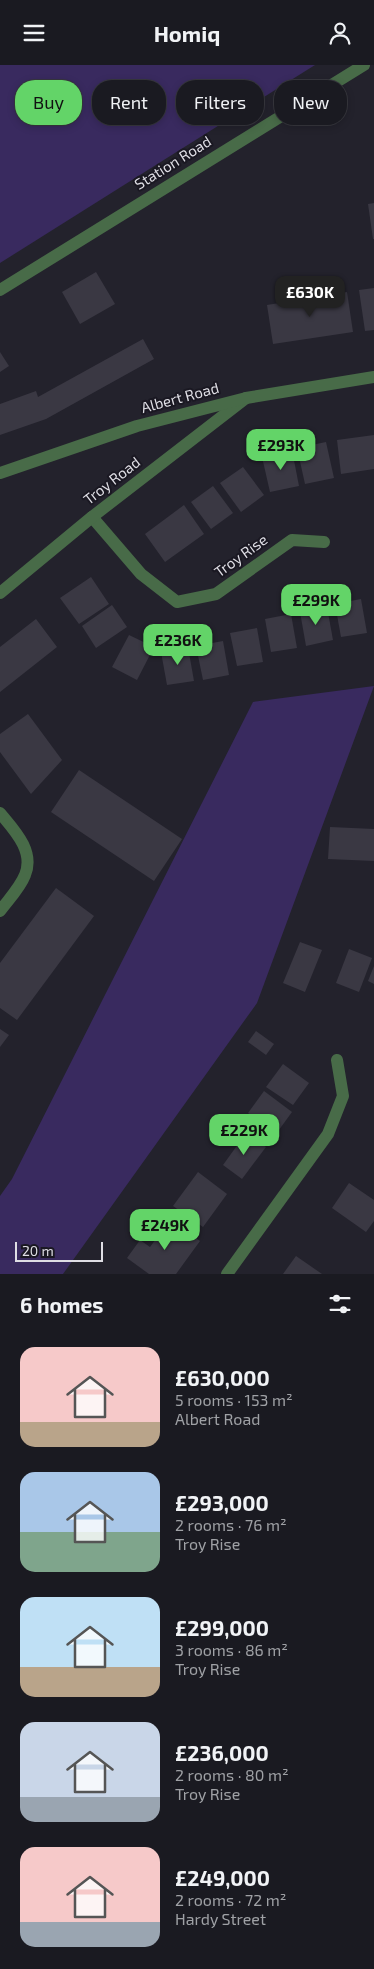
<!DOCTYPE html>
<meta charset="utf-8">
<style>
:root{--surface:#1a1a21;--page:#23232a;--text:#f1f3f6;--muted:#9fa1a5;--line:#38383f;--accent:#63d468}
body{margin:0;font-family:"Exo 2",sans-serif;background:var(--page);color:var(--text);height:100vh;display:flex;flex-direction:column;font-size:19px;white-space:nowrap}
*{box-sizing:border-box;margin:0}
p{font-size:16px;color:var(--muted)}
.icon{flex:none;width:28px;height:28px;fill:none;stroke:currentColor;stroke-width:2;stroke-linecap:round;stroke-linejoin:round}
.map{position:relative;height:1209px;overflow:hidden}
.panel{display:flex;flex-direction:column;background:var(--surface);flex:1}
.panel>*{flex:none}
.top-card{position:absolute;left:15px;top:15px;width:345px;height:45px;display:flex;gap:10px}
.scale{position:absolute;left:15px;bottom:12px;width:88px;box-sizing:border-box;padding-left:5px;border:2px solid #dfdee5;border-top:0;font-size:14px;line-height:18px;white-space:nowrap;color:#dfdee5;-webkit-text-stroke:4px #1a1822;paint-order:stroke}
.price{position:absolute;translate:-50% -42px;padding:0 11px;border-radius:10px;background:var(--accent);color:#111;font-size:16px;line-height:32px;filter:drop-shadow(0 1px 2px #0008)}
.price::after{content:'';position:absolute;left:50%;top:30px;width:15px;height:11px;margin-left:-8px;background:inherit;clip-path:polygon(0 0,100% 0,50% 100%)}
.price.current{background:#222;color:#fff}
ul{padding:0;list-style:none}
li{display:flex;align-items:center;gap:15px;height:125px;padding:0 20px}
li span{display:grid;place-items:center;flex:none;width:140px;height:100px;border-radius:15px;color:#555}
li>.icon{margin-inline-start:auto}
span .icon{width:60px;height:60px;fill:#fffc;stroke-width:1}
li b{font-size:21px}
h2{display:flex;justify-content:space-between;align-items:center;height:60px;padding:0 20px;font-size:21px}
.tag{padding:0 18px;border-radius:20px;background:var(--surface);box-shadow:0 2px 8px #0003,0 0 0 1px var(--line);font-size:18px;line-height:45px}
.tag.current{background:var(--accent);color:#111}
header{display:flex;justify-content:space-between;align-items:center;height:65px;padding:0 20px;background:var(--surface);font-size:22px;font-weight:700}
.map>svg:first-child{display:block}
.green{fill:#392a5f}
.building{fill:#3a3843}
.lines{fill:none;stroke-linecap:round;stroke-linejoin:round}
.minor{stroke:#486b48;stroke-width:12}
.tertiary{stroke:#486b48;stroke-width:12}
.labels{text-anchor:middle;stroke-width:4;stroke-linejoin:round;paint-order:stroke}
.street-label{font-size:15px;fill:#dfdee5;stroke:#1a1822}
</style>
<header><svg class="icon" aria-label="menu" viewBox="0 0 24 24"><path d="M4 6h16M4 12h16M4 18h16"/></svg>Homiq<svg class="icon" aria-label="person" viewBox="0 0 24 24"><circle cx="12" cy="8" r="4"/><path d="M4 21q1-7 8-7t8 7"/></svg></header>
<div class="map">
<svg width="374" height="1209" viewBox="0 0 374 1209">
<rect width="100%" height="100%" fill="#23222c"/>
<g class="green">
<path d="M 0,0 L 315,0 L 0,198 Z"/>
<path d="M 374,621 L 257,938 L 63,1209 L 0,1209 L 0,1131 L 12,1114 L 253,637 Z"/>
</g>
<g class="building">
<path d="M 374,138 L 374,174 L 373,174 L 368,139 Z"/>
<path d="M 96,207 L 115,239 L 80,259 L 62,227 Z"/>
<path d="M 374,223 L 374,265 L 365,266 L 359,225 Z"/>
<path d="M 347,227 L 353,267 L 273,279 L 267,240 Z"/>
<path d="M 143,274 L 154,294 L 46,354 L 0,370 L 0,339 L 36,326 L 38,332 Z"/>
<path d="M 0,287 L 9,301 L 0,307 Z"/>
<path d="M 374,370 L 374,404 L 341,409 L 337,375 Z"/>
<path d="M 326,377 L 334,413 L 305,419 L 297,383 Z"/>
<path d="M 292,385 L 299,421 L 270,427 L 262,392 Z"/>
<path d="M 243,402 L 264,430 L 241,447 L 220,418 Z"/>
<path d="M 213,421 L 233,448 L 211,464 L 191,437 Z"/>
<path d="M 184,440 L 204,469 L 165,497 L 145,469 Z"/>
<path d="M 91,512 L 109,539 L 79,559 L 60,533 Z"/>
<path d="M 361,534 L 367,568 L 341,572 L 335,539 Z"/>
<path d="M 112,540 L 127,562 L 96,583 L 82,561 Z"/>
<path d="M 327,542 L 333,575 L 306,581 L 300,547 Z"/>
<path d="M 291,549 L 297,583 L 271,587 L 265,554 Z"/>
<path d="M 36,554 L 57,582 L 0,627 L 0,582 Z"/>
<path d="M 257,563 L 263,597 L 237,601 L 230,568 Z"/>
<path d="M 129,570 L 154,582 L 137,615 L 112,602 Z"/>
<path d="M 223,576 L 229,610 L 203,615 L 196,581 Z"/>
<path d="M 188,582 L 194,616 L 167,620 L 161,587 Z"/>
<path d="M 28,649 L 62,695 L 31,729 L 0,687 L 0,669 Z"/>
<path d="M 79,705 L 182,774 L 154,816 L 51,747 Z"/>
<path d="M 330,762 L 374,764 L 374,796 L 328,794 Z"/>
<path d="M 56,823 L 94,851 L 17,955 L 0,943 L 0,898 Z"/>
<path d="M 300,877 L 322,885 L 305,927 L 283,918 Z"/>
<path d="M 349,884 L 372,893 L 359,927 L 336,918 Z"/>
<path d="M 374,901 L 374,919 L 368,916 Z"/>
<path d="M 0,964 L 9,970 L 0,982 Z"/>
<path d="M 256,966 L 274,979 L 266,990 L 248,977 Z"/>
<path d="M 283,999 L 309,1018 L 293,1040 L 266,1022 Z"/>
<path d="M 264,1026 L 292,1047 L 276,1069 L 248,1048 Z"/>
<path d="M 246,1068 L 266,1082 L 242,1114 L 223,1100 Z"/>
<path d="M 198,1107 L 227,1129 L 203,1162 L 173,1141 Z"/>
<path d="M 349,1118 L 374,1135 L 374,1156 L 366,1167 L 332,1143 Z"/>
<path d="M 170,1155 L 200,1176 L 176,1209 L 149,1209 L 127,1193 L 140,1175 L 150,1182 Z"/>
<path d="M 296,1191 L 322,1209 L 283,1209 Z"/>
</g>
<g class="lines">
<g class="minor">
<path d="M 0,225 L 364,0"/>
<path d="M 92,452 L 141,509 L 177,537 L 216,529 L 292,475 L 324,477"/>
<path d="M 0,528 L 92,452 L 246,333"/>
<path d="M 0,748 C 14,765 35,786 25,810 C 20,823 8,835 0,846"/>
<path d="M 227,1209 L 328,1069 L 343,1031 L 337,995"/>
</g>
<path class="tertiary" d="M 0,408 L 137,361 L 246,333 L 374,312"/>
</g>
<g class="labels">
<g class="street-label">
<text transform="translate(173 98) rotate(-32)" y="5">Station Road</text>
<text transform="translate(180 333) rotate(-15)" y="5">Albert Road</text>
<text transform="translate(112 416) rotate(-38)" y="5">Troy Road</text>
<text transform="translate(241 491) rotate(-36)" y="5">Troy Rise</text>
</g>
</g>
</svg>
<div class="scale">20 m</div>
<b class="price current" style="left:310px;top:253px">£630K</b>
<b class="price" style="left:281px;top:406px">£293K</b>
<b class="price" style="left:316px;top:561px">£299K</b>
<b class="price" style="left:178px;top:601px">£236K</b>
<b class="price" style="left:244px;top:1091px">£229K</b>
<b class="price" style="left:165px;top:1186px">£249K</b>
<div class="top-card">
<a class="tag current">Buy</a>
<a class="tag">Rent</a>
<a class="tag">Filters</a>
<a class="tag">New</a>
</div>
</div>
<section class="panel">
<h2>6 homes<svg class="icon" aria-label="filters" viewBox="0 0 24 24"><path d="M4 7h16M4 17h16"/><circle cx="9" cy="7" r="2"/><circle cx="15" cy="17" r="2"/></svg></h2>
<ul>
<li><span style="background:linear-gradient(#f6c9c9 75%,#b9a48a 0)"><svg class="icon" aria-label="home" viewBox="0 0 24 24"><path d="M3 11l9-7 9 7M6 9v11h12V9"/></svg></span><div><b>£630,000</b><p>5 rooms · 153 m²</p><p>Albert Road</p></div></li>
<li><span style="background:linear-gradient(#a9c7e8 60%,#7fa58c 0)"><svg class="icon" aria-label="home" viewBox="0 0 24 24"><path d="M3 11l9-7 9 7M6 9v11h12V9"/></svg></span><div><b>£293,000</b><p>2 rooms · 76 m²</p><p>Troy Rise</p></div></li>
<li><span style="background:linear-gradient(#bfe0f5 70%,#b9a48a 0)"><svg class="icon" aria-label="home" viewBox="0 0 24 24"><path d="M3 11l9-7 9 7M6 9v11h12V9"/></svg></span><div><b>£299,000</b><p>3 rooms · 86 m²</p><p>Troy Rise</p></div></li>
<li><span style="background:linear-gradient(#c9d6e8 75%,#9aa5b1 0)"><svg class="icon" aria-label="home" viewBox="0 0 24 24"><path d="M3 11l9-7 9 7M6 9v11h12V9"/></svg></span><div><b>£236,000</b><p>2 rooms · 80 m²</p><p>Troy Rise</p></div></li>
<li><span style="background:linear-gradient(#f6c9c9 75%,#9aa5b1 0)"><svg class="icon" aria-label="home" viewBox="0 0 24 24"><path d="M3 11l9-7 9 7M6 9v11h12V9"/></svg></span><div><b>£249,000</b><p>2 rooms · 72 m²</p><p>Hardy Street</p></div></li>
</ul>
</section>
